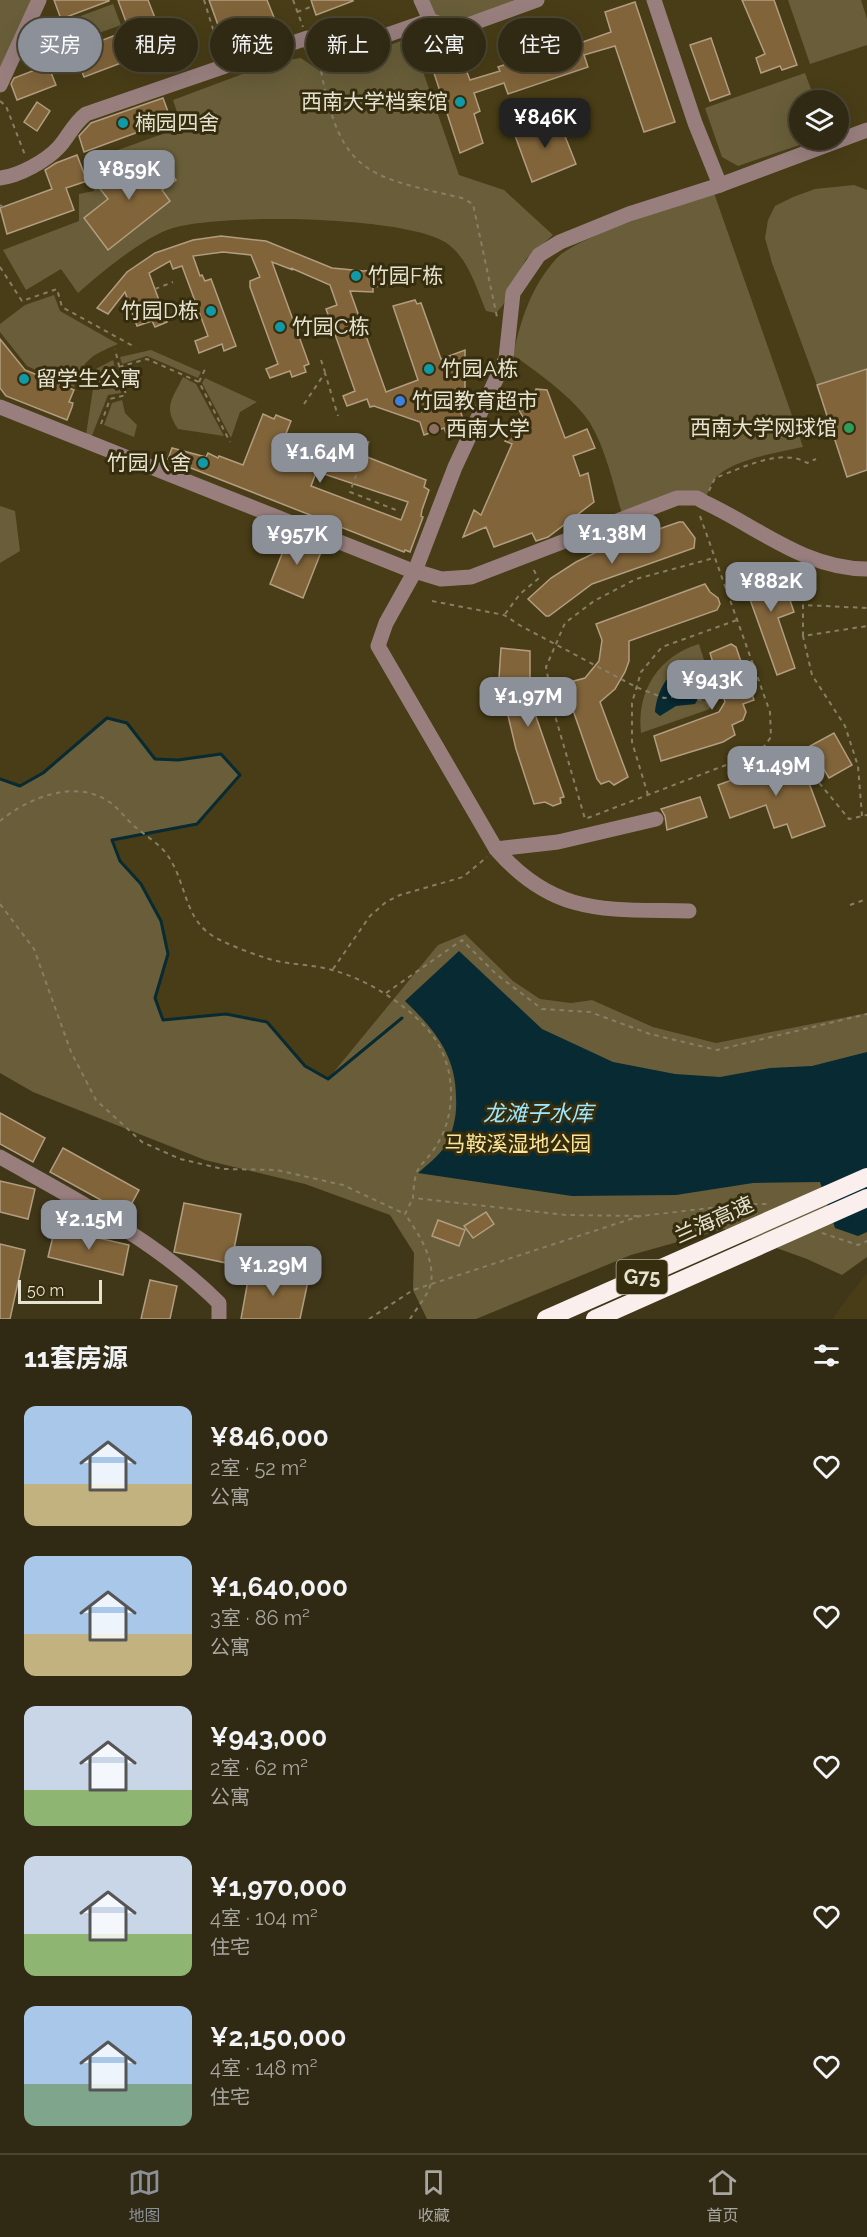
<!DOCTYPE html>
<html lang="zh">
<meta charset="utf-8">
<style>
:root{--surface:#302913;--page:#3c3521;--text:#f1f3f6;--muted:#a8a6a0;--line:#4b4533;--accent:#8c9099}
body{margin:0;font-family:Raleway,"Noto Sans SC",sans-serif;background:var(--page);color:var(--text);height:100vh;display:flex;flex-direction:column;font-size:22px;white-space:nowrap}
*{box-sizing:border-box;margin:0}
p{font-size:20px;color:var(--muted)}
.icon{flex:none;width:33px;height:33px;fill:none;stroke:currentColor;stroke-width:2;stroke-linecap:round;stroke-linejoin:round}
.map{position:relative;height:1319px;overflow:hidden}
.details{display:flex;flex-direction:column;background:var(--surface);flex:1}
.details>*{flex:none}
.hud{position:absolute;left:18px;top:18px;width:831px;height:54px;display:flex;gap:12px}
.tools{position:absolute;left:789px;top:90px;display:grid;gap:12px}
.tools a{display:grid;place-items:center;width:60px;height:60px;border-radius:50%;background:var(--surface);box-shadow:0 6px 24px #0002,0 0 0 2px var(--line);font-size:30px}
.scale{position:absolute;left:18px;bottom:15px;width:84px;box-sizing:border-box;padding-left:6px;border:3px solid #e6e2d0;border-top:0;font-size:16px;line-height:21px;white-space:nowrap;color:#e6e2d0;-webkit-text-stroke:4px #352d0e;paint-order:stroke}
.price{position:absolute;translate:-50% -51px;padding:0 14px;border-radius:12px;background:var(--accent);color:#fff;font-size:20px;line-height:39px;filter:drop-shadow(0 2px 3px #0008)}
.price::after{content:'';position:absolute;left:50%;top:36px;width:18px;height:14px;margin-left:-9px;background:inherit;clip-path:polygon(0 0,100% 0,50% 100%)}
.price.active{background:#222;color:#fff}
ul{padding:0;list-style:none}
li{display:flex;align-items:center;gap:18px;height:150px;padding:0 24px}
li span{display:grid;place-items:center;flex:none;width:168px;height:120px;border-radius:12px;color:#555}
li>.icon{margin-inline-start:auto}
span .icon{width:72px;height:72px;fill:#fffc;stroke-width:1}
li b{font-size:26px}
h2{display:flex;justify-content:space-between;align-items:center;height:72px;padding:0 24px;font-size:26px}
.chip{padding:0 21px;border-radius:27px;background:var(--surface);box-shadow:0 6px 24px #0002,0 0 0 2px var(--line);font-size:21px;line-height:54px}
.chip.active{background:var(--accent);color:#fff}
.tabs{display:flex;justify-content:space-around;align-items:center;height:84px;border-top:2px solid var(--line);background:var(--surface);font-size:16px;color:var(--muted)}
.tabs a{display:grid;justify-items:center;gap:3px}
.tabs .active{color:var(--accent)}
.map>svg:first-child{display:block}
.built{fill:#483d16;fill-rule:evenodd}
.green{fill:#695e39}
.water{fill:#072a33}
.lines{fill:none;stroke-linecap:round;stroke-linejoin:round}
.stream{stroke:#072a33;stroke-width:3}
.building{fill:#81643a;stroke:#b29d80;stroke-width:1.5}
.path{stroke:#867f66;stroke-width:2;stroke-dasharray:4.5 4.5;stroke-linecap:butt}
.minor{stroke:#987f7e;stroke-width:15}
.highway{stroke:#fbefee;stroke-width:18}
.culture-dot{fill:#0f9aa8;stroke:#352d0e;stroke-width:2}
.shop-dot{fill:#3f7fe0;stroke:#352d0e;stroke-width:2}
.leisure-dot{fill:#2e9e5b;stroke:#352d0e;stroke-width:2}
.education-dot{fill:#8d6e63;stroke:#352d0e;stroke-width:2}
.labels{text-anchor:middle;stroke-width:6;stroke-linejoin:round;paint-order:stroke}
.shield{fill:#352d0e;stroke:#b1ac96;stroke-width:1.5}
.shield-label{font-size:20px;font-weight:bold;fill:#e6e2d0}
.poi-label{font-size:21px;fill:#e6e2d0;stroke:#352d0e;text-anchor:start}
.park-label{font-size:21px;fill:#fae497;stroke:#352d0e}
.street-label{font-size:21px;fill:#e6e2d0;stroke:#352d0e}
.water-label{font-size:22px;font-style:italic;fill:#9ee8ff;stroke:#352d0e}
</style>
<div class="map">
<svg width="867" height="1319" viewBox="0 0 867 1319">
<rect width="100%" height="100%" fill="#403719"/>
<g class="built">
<path d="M 0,0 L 867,0 L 867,1013 L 716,1043 L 653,1027 L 592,1000 L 571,1003 L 540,1000 L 513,981 L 465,934 L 438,945 L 328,1079 L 305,1066 L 267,1022 L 226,1014 L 163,1020 L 155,998 L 168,954 L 161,921 L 141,884 L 120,861 L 112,840 L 197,824 L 240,775 L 221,754 L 178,760 L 155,759 L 139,737 L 107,718 L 43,773 L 20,786 L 0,779 ZM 800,100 L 838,100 L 838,140 L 800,140 Z"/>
<path d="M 867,1273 L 867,1319 L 833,1319 L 840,1308 Z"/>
</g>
<g class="green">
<path d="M 0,0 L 34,0 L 0,68 Z"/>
<path d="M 421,0 L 524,0 L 454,24 L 426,11 Z"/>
<path d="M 788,0 L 861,0 L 867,19 L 867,45 L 810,64 Z"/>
<path d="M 113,4 L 121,25 L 74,42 L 67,21 Z"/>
<path d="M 411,37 L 459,175 L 504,190 L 553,235 L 526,259 L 503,305 L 496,313 L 486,311 C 476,287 468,257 445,242 C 404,216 213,212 167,230 C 138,242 102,272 78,293 L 61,269 L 26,290 L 3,250 L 79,221 L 79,194 L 94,191 L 90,160 L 182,127 L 173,100 L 275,62 L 301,58 L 321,72 Z"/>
<path d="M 805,73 L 815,100 L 800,100 L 800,140 L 814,140 L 738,166 L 722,157 L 705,108 Z"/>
<path d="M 854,185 L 867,190 L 867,369 L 817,385 L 772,263 L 765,238 L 768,220 L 775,206 L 793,197 L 815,189 Z"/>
<path d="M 714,193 L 803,447 C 780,452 728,460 714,480 C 710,486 707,495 704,502 L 696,497 L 624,520 C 614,489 607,451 590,423 C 575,399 536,371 513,355 C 521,319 531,287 556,259 C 577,236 680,205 714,193 Z"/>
<path d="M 54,295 L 60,311 L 118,344 C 92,355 83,359 74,387 L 27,366 L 0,332 L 0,324 L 25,305 Z"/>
<path d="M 151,350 L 201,372 L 198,378 L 147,356 L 122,364 L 120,357 Z"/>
<path d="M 113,360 L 121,393 L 108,395 L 91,438 L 86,435 L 96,369 Z"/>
<path d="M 183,377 L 196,384 L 224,436 L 178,429 C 163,406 172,400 183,377 Z"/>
<path d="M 205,378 L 257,402 L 240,412 L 231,438 L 202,383 Z"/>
<path d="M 122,400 L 125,413 L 137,425 L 134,437 L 104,425 L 112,403 Z"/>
<path d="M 0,506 L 15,511 L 20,551 L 0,563 Z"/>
<path d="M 699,644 L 717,701 L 710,709 L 641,733 C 636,691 659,656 699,644 Z"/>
<path d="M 107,718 L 127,723 L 155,759 L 178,760 L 221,754 L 240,775 L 197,824 L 112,840 L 120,860 L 141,884 L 161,921 L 168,954 L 155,998 L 163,1020 L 226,1014 L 267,1022 L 305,1066 L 328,1079 L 438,945 L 465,934 L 513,981 L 540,999 L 571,1003 L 592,1000 L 653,1027 L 716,1043 L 867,1013 L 867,1257 L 842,1275 L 807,1259 L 724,1229 L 631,1255 L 476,1319 L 427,1319 L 413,1290 L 414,1253 L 390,1215 L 305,1184 L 205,1160 L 33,1092 L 0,1073 L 0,779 L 21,786 L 43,773 Z"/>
</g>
<g class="water">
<path d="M 684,665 L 691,670 L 694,681 L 690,687 L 701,693 L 695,704 L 676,706 L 660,716 L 655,712 C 657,692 666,674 684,665 Z"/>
<path d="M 459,951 L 542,1029 L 613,1062 L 675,1074 L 720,1077 L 770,1068 L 812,1066 L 867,1052 L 867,1232 L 858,1236 L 835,1228 L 820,1182 L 753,1183 L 676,1195 L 572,1196 L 418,1173 C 427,1165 439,1156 445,1146 C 454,1131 457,1114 456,1097 C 456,1055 434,1029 405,1001 Z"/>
</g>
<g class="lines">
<path class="stream" d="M 0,779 L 20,786 L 43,773 L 107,718 L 127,723 L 155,759 L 178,760 L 221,754 L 240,775 L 197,824 L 112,840 L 120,861 L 141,884 L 161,921 L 168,954 L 155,998 L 163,1020 L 226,1014 L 267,1022 L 305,1066 L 328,1079 L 402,1018"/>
</g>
<g class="building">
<path d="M 54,0 L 109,0 L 109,1 L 61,19 Z"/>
<path d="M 118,0 L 148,0 L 166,46 L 84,77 L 74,51 L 129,30 Z"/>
<path d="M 209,0 L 267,0 L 277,25 L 248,36 L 252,44 L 228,53 Z"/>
<path d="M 311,0 L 353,0 L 353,1 L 316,15 Z"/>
<path d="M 742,0 L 774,0 L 797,65 L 782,70 L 780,66 L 761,73 L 756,58 L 765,54 Z"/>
<path d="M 635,2 L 675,122 L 644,132 L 615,46 L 584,55 L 588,67 L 508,94 L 504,83 L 474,93 L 480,111 L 474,114 L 483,143 L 460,153 L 433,70 L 462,59 L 470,80 L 500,71 L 498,67 L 579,39 L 580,43 L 611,32 L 605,12 Z"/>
<path d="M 711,38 L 730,94 L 710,101 L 690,45 Z"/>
<path d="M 48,65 L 56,85 L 17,100 L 11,84 L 14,78 Z"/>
<path d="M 163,98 L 171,120 L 84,152 L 79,136 L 91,123 Z"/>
<path d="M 37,102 L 50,111 L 37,131 L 24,122 Z"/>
<path d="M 557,116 L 576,164 L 532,182 L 514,133 Z"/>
<path d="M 77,155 L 87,181 L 66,188 L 74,210 L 7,234 L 0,208 L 52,189 L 45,170 L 56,163 Z"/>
<path d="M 132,158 L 146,176 L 163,164 L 176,180 L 162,190 L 170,201 L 108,250 L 84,218 L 108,199 L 97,185 Z"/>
<path d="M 221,236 L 266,241 L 332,268 L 364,271 L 402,266 L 406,283 L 373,287 L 373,292 L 350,291 L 386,392 L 418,380 L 393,306 L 415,300 L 417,304 L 421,303 L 441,359 L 465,350 L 465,406 L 459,408 L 464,421 L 460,422 L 462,428 L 446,433 L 444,428 L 424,435 L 420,422 L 374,406 L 370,407 L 367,399 L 347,406 L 343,396 L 355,391 L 326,309 L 337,305 L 330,285 L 291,268 L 293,270 L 272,262 L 309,364 L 304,366 L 306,372 L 292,377 L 290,371 L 270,378 L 266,369 L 278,364 L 250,287 L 250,281 L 260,277 L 251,255 L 223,252 L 193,256 L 200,276 L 202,275 L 205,281 L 211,279 L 236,346 L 224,351 L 222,344 L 199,353 L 195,341 L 208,336 L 182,266 L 173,269 L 170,261 L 149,273 L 167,322 L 155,327 L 152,321 L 137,326 L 125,292 L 108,314 L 97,308 L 127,272 L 155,253 L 193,240 Z"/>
<path d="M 0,339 L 25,370 L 74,390 L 69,402 L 73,403 L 72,407 L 67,420 L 6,396 L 0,388 Z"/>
<path d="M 867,369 L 867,470 L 847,477 L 817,385 Z"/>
<path d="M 536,389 L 547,390 L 565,438 L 587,429 L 595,448 L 573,456 L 580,476 L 588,473 L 594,502 L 548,537 L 536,541 L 532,533 L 494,547 L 486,527 L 463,537 L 474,510 L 481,515 L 512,444 L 505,441 L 510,430 L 527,424 L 519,410 L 527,391 L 534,394 Z"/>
<path d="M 263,414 L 274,419 L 276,415 L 291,421 L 280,449 L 319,465 L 311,486 L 401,520 L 408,502 L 318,472 L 330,441 L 352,444 L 359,447 L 357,453 L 426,480 L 424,487 L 429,490 L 422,510 L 421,516 L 423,517 L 410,552 L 405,550 L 404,552 L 168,459 L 172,448 L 206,457 L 208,453 L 218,458 L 219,456 L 243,465 Z"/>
<path d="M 679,522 L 683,522 L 695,538 L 694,548 L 592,584 L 549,616 L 546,616 L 528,599 L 551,578 L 576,562 L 607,547 Z"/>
<path d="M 290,534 L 323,547 L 303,598 L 270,584 Z"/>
<path d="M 778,565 L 794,612 L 778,618 L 795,668 L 777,675 L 742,577 Z"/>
<path d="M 705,584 L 710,592 L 718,598 L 720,604 L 717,610 L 629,641 L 629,661 L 625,672 L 615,689 L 600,702 L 628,777 L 614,785 L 609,781 L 601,784 L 597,779 L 566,690 L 570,682 L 585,678 L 599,661 L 602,640 L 596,624 Z"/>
<path d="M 731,644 L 736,647 L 754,700 L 743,704 L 746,712 L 743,720 L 732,725 L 735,735 L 723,742 L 661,761 L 654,736 L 719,712 L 725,702 L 710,653 Z"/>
<path d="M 501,648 L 530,651 L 530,688 L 534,711 L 564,797 L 560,798 L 561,803 L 553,806 L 545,802 L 534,804 L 516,749 L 499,678 Z"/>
<path d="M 834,733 L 852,765 L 829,778 L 810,746 Z"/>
<path d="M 799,756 L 825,826 L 792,838 L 787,824 L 774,828 L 766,805 L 730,818 L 718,785 Z"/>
<path d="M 700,797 L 707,817 L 667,830 L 665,816 L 661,809 Z"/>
<path d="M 0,1113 L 45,1138 L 33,1162 L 0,1144 Z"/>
<path d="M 63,1148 L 139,1190 L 126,1214 L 50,1172 Z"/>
<path d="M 0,1181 L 35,1189 L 28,1219 L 0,1212 Z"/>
<path d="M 184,1203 L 241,1214 L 231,1264 L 174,1252 Z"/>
<path d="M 486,1212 L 494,1224 L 473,1238 L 464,1226 Z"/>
<path d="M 438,1220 L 465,1230 L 459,1246 L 432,1236 Z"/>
<path d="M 55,1228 L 129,1245 L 123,1275 L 48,1257 Z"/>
<path d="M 0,1244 L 25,1250 L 10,1319 L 0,1319 Z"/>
<path d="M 250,1269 L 308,1281 L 300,1319 L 241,1319 Z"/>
<path d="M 150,1280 L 177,1286 L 170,1319 L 141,1319 Z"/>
</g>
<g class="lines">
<g class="path">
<path d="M 204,0 L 221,55"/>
<path d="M 293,0 L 303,27"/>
<path d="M 297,12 L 313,6"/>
<path d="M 321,71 C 341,175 368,176 462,198 L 473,204 L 497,317"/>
<path d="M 0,101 L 6,106 L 25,155"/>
<path d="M 0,205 L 3,207"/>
<path d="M 0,267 L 22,301 L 57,289 L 62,307 L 133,346"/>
<path d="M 155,289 L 173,282"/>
<path d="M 321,360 L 325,372"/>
<path d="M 119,367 L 147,359 L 199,382 L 230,442"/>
<path d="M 199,382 L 206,367"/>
<path d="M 304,404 L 325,373 L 338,416"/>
<path d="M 101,424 L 110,399 L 126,395 L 115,349"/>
<path d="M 369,441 L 350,492 L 396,510"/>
<path d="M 709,491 L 715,478 C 740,469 781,447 807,463 L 816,459"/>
<path d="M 700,516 L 770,712 L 771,737 L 760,752 L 585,819 L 556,719 L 546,667 L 565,623 L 594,601 L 636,579 L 714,558"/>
<path d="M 432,601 L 504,615 L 521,626 L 636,687 L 664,698 L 686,695 L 708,703 L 718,694"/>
<path d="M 505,614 L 520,594 L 538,579 L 533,568"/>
<path d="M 803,636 L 803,605 L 867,608"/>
<path d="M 708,703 L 710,709"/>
<path d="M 802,762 L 849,819 L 867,815"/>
<path d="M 648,795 L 632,742 L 632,703 L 641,672 L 662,647 L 737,620"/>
<path d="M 862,816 L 858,766 L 845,726 L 812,675 L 803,636 L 867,626"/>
<path d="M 0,821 C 28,798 74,779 108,801 C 118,807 126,819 134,826 C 145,835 161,845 168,856 C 188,885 183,921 218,939 C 234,947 253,954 269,959 C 289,965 311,964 332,970 C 367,979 410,1006 433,1036 C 455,1066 457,1111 438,1143 C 421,1171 415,1160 413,1198 L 566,1215 L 640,1216"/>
<path d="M 0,904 L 34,949 L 71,1052 L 96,1100 L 142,1142 L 180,1159 L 223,1169 L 277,1170 L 343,1185 L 405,1214"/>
<path d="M 850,905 L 867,899"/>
<path d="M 333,969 L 370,916 L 386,902 L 400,895 L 463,877 L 487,857"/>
<path d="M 386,993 L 462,940 L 496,974 L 542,1009 L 590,1012 L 650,1034 L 717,1050 L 867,1014"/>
<path d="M 822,1233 L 858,1245 L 867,1241"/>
<path d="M 369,1319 L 413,1290 L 640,1216 L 747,1204 L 767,1204"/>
<path d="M 410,1319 C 416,1309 429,1294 431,1283 C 435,1258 418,1233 405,1214 L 413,1198"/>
</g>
<g class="minor">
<path d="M 421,0 L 430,20 L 454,30 L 537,0"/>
<path d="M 654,0 L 695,123 L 720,185 L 867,130"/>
<path d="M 0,85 L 39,0"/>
<path d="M 0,178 C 19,176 46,161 59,147 C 69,136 73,124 86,114 L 307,38 L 318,59 L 430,20"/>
<path d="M 720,185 L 629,214 L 560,242 L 539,255 L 513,293 L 506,358 L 455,467 L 415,571 L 441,579 L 471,577 L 677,498 L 697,498 L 704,502 C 758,527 805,569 867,569"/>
<path d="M 0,407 L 415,572"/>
<path d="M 415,571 L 386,623 L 378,646 L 496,849 C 555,917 607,909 689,911"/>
<path d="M 496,849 L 558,842 L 656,819"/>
<path d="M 0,1157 C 76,1200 157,1241 219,1303 L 219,1319"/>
</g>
<g class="highway">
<path d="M 546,1319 L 867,1177"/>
<path d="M 595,1319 L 867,1198"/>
</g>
</g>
<g class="culture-dot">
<circle cx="460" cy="102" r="6"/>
<circle cx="123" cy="123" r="6"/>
<circle cx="356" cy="276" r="6"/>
<circle cx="211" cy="311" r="6"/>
<circle cx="280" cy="327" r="6"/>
<circle cx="429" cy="369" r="6"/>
<circle cx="24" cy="379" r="6"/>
<circle cx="203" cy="463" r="6"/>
</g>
<circle class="shop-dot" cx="400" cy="401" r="6"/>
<circle class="leisure-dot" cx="849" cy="428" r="6"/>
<circle class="education-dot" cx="434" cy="429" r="6"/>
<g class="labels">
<rect class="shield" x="616.5" y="1260" width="51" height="34" rx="4.5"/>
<g class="shield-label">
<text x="642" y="1284">G75</text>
</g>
<g class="poi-label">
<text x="448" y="109" text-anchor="end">西南大学档案馆</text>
<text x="135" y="130">楠园四舍</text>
<text x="368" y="283">竹园F栋</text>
<text x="199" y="318" text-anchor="end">竹园D栋</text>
<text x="292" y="334">竹园C栋</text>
<text x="441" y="376">竹园A栋</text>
<text x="36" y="386">留学生公寓</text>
<text x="412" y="408">竹园教育超市</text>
<text x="837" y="435" text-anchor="end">西南大学网球馆</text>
<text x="446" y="436">西南大学</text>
<text x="191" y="470" text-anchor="end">竹园八舍</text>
</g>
<g class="park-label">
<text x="518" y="1151">马鞍溪湿地公园</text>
</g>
<g class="street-label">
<text transform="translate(714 1220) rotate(-24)" y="7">兰海高速</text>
</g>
<g class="water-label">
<text x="538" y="1121">龙滩子水库</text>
</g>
</g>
</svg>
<div class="tools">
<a><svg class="icon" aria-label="layers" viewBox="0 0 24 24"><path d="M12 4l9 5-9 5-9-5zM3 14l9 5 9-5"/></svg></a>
</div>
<div class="scale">50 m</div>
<b class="price active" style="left:545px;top:149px">¥846K</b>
<b class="price" style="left:129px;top:201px">¥859K</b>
<b class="price" style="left:320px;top:484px">¥1.64M</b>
<b class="price" style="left:612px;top:565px">¥1.38M</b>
<b class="price" style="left:297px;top:566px">¥957K</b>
<b class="price" style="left:771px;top:613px">¥882K</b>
<b class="price" style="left:712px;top:711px">¥943K</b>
<b class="price" style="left:528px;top:728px">¥1.97M</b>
<b class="price" style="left:776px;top:797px">¥1.49M</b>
<b class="price" style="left:89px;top:1251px">¥2.15M</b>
<b class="price" style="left:273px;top:1297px">¥1.29M</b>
<div class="hud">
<a class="chip active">买房</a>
<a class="chip">租房</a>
<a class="chip">筛选</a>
<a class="chip">新上</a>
<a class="chip">公寓</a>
<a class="chip">住宅</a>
</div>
</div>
<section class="details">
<h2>11套房源<svg class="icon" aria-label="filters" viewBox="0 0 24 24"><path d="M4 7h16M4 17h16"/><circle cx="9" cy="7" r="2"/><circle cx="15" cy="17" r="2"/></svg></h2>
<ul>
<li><span style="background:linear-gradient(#a9c7e8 65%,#c2b280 0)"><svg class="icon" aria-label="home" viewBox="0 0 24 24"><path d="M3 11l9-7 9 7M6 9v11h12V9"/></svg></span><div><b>¥846,000</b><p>2室 · 52 m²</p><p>公寓</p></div><svg class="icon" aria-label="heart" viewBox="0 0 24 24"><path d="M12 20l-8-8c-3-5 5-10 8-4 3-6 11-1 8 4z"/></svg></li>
<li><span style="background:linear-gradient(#a9c7e8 65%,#c2b280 0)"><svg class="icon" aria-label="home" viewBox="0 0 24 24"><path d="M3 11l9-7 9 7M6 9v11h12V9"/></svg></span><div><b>¥1,640,000</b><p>3室 · 86 m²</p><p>公寓</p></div><svg class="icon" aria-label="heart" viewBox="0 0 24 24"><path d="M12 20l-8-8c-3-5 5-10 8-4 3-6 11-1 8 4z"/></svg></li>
<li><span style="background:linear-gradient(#c9d6e8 70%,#8fb573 0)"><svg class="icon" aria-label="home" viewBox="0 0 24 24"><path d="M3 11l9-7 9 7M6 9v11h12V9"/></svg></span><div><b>¥943,000</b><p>2室 · 62 m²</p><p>公寓</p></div><svg class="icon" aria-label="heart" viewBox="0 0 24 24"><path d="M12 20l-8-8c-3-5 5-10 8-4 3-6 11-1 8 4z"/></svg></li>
<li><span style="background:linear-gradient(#c9d6e8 65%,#8fb573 0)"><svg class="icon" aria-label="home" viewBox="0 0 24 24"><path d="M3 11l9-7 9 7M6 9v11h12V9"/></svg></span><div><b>¥1,970,000</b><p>4室 · 104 m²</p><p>住宅</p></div><svg class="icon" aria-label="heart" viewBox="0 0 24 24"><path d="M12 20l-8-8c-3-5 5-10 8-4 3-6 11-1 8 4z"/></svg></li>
<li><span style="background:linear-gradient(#a9c7e8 65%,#7fa58c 0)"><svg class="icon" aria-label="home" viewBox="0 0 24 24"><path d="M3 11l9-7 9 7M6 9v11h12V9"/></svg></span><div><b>¥2,150,000</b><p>4室 · 148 m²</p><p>住宅</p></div><svg class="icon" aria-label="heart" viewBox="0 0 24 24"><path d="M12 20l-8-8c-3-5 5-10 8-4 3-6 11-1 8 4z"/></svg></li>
</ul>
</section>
<nav class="tabs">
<a class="active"><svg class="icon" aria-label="map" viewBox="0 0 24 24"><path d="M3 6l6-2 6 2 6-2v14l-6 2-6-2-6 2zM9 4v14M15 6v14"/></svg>地图</a>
<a><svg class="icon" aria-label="saved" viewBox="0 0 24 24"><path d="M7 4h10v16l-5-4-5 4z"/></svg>收藏</a>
<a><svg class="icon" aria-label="home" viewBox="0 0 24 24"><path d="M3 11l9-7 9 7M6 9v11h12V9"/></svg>首页</a>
</nav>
